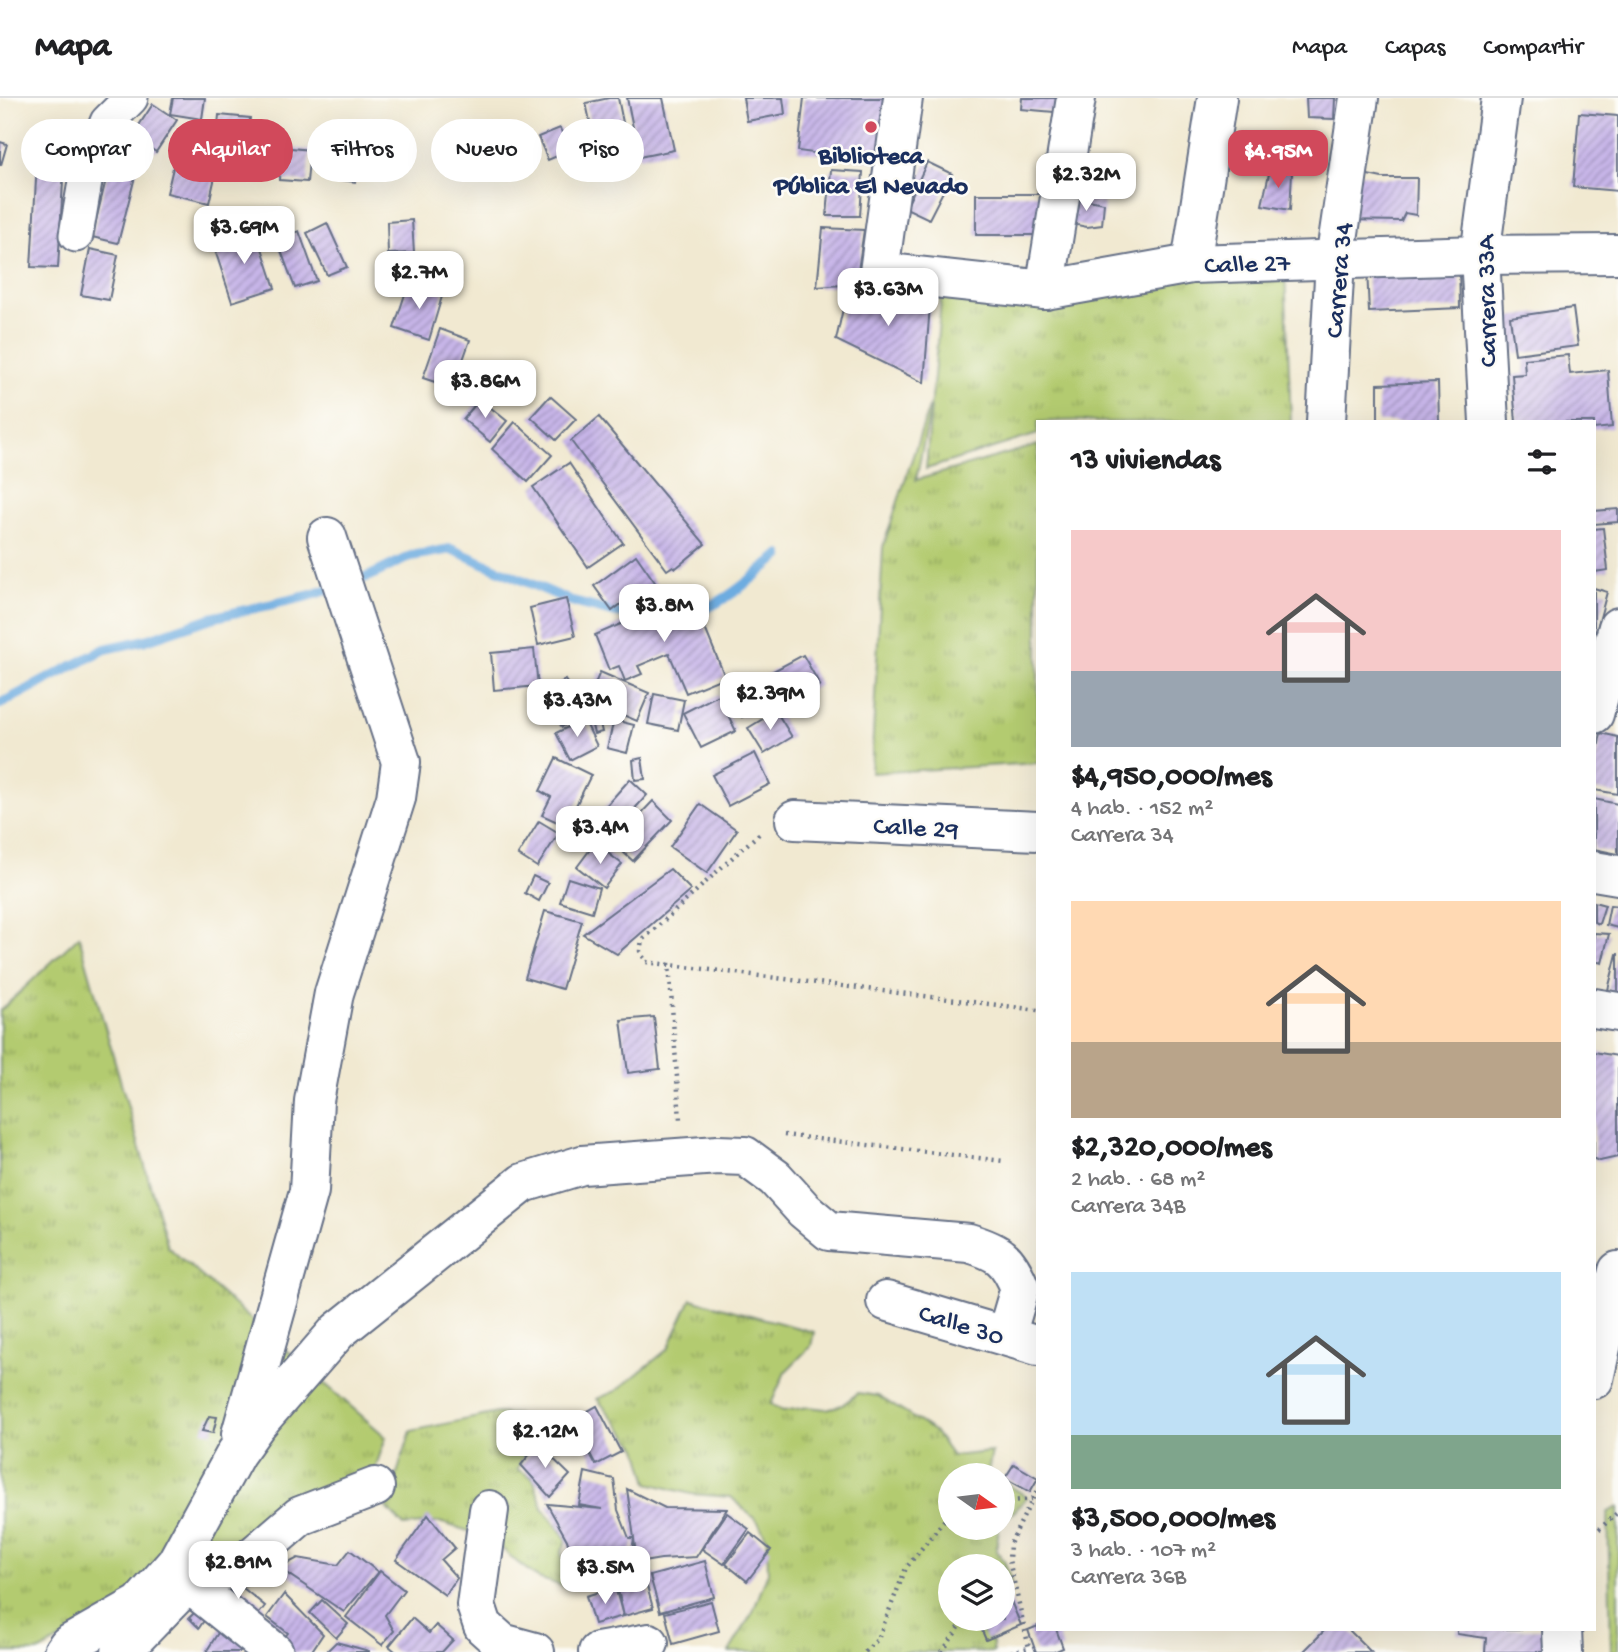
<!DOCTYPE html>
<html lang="es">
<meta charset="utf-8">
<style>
:root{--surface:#fff;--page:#f2f2f2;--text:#202124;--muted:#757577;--line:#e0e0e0;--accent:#d1495b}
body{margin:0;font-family:"Gochi Hand",sans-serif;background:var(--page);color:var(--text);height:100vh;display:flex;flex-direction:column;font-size:26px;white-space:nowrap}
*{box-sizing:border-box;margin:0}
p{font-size:23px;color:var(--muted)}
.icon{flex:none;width:38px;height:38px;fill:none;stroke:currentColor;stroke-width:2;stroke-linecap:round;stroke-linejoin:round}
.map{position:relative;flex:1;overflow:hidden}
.drawer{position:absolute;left:1036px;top:322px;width:560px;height:1211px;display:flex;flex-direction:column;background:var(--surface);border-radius:0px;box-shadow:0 7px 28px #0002}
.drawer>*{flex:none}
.top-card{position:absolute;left:21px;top:21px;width:665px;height:63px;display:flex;gap:14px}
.needle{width:46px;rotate:104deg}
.fabs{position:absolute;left:938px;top:1365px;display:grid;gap:14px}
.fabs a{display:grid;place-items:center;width:77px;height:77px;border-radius:50%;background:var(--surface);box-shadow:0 7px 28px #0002;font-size:35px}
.price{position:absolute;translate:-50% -60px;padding:0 16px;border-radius:14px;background:#fff;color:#222;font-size:23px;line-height:46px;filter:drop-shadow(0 2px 4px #0008)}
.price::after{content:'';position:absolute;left:50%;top:42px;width:21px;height:16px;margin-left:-10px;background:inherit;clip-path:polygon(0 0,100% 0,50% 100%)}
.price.selected{background:var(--accent);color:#fff}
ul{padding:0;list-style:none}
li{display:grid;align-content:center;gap:14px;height:371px;padding:0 35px}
li span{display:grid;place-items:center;height:217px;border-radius:0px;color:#555}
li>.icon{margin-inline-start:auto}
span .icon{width:126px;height:126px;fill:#fffc;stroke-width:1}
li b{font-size:30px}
h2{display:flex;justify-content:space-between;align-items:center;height:84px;padding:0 35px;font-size:30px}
.tag{padding:0 24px;border-radius:32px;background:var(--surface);box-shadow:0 7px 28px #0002;font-size:24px;line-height:63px}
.tag.selected{background:var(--accent);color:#fff}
header{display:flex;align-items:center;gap:42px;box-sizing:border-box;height:98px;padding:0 35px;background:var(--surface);border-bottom:2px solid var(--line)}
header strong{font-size:33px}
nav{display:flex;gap:38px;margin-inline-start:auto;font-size:24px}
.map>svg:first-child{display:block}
.grass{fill:url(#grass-tufts);stroke:#677d67;stroke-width:2}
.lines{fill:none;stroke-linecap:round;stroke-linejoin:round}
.stream{stroke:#6dace0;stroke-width:10}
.building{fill:url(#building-hatch)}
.pedestrian-casing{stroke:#667086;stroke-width:37}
.minor-casing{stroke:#667086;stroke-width:42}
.secondary-casing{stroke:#667086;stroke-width:42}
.path{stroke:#667086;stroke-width:4.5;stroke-dasharray:2 5;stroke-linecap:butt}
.pedestrian{stroke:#fff;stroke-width:33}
.minor{stroke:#fff;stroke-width:38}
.secondary{stroke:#fff;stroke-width:38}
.poi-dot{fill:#d1495b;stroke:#fdfcf7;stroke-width:2.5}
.labels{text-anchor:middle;stroke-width:5;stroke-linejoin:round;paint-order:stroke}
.poi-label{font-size:26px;font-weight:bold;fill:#1b2f5e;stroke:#fdfcf7}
.street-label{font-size:26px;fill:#1b2f5e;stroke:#fdfcf7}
</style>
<header>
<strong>Mapa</strong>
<nav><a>Mapa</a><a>Capas</a><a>Compartir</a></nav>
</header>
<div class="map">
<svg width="1618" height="1554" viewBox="0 0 1618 1554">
<defs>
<pattern id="grass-tufts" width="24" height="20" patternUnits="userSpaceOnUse" patternTransform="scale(1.75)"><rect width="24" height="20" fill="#b3cb70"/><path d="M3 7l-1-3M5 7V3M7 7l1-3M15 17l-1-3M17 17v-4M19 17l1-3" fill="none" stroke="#91a55f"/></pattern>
<pattern id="building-hatch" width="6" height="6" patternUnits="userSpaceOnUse" patternTransform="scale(1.75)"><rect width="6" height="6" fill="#c7b5e8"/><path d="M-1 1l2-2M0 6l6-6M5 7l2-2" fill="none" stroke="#a194bf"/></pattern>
</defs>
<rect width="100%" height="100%" fill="#fdfcf7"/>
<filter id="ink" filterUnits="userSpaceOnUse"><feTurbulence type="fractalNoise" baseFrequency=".0143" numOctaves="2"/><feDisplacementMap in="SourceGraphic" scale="14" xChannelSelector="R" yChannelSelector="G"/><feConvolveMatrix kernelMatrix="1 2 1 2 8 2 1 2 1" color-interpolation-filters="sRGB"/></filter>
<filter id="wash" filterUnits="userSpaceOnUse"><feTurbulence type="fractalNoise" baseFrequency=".00686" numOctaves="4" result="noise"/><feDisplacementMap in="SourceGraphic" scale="28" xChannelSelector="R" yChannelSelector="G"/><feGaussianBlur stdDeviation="1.57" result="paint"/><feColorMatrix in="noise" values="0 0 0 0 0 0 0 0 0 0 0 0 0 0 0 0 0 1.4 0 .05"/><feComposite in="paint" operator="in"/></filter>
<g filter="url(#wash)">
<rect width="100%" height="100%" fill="#f1e9d1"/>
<g class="grass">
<path d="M 1285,172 L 1291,324 L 1093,324 C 1080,320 1053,324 1038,324 L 1038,336 L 926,371 L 931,308 L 916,382 L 1038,347 L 1038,665 L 871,675 L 883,449 L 932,300 L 942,191 Z"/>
<path d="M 79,838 L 168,1149 L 386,1339 L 375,1371 L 38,1554 L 0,1554 L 0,913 Z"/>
<path d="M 691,1201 L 814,1234 L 811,1248 L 785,1274 L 771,1306 L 783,1313 L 808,1309 L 826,1311 L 842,1307 L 858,1295 L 878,1298 L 934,1333 L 952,1358 L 992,1354 L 988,1373 L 994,1377 L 950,1377 L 950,1430 L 999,1430 L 996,1452 L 1005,1465 L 1011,1484 L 1003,1488 L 1003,1468 L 950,1468 L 950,1521 L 973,1521 L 975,1528 L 993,1545 L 993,1554 L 729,1554 L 753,1514 L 768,1474 L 767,1441 L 758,1424 L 731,1399 L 691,1396 L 648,1385 L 638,1350 L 597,1301 L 616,1293 L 668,1251 Z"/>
<path d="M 497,1315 L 530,1318 L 534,1339 L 517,1371 L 533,1380 L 543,1410 L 567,1442 L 561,1454 L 569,1490 L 538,1480 L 513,1461 L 491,1440 L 439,1424 L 404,1428 L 386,1409 L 411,1333 Z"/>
<path d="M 1003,1383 L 1027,1399 L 1016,1412 L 1003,1423 Z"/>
<path d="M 1618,1409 L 1618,1554 L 1611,1554 L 1608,1414 Z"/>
</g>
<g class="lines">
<g class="stream">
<path d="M 686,517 C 721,510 753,479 780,457"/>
<path d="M 0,606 L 105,551 L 146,542 L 211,520 L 308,498 L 370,478 L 411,458 L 451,451 L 573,504 L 616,515 L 653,519"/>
</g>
</g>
<g id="blocks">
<g class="building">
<path d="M 173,0 L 205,0 L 202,21 L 170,16 Z"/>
<path d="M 609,0 L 618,0 L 629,54 L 598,61 L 586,5 Z"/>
<path d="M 627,0 L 663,0 L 674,52 L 639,59 Z"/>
<path d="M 743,0 L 783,0 L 785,16 L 747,23 Z"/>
<path d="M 804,0 L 889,0 L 880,64 L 798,53 Z"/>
<path d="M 1022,0 L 1066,0 L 1065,15 L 1021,11 Z"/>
<path d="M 1306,0 L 1335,0 L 1334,21 L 1307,20 Z"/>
<path d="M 153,6 L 177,22 L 156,54 L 132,38 Z"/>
<path d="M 1579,15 L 1618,18 L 1618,93 L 1573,89 Z"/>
<path d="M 219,17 L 250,20 L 246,63 L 215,59 Z"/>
<path d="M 560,30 L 569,53 L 548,62 L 538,39 Z"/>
<path d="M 0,44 L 7,46 L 1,67 L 0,67 Z"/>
<path d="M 338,44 L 360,47 L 355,84 L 332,81 Z"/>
<path d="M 281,49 L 310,52 L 307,84 L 279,82 Z"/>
<path d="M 176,57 L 218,66 L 209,105 L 167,95 Z"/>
<path d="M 111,61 L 138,67 L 118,145 L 92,139 Z"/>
<path d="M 37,64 L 64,66 L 58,170 L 31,169 Z"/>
<path d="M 927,64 L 952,76 L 929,121 L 906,110 Z"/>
<path d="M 1270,71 L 1292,74 L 1290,112 L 1262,107 Z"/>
<path d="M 831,72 L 863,74 L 860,118 L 827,118 Z"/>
<path d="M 1354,74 L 1382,80 L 1417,80 L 1416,117 L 1405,115 L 1401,123 L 1347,122 Z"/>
<rect x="976" y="96" width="64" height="41"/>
<path d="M 1072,99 L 1104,105 L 1102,127 L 1087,129 L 1067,125 Z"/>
<path d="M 412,122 L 414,155 L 388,156 L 387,124 Z"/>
<path d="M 327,125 L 347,169 L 327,177 L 307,135 Z"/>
<path d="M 823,130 L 864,132 L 856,186 L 817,189 Z"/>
<path d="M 256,132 L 275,190 L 232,204 L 213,146 Z"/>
<path d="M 299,133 L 317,183 L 295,190 L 277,142 Z"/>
<path d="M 90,151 L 118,157 L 109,202 L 81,197 Z"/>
<path d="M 1459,166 L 1460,210 L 1369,214 L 1367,170 Z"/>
<path d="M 409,184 L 443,195 L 429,242 L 394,230 Z"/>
<path d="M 847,193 L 931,194 L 924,285 L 836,242 Z"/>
<path d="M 1573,210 L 1578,248 L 1515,256 L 1510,219 Z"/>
<path d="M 440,231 L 470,242 L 453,290 L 423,280 Z"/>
<path d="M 1568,257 L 1570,276 L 1608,272 L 1612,329 L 1594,331 L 1594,324 L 1516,324 L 1512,277 L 1525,276 L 1524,261 Z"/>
<path d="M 1438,284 L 1439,324 L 1378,324 L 1378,286 Z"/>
<path d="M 550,298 L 576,321 L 556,342 L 531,319 Z"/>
<path d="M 480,301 L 507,323 L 490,344 L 463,321 Z"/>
<path d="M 599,319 L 705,446 L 676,470 L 673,468 L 667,472 L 571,343 Z"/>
<path d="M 515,324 L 552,357 L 528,384 L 492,351 Z"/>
<path d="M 569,365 L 623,445 L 588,469 L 533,389 Z"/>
<path d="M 1618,411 L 1618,424 L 1594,426 L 1594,413 Z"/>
<path d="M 1603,430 L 1608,472 L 1594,474 L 1594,431 Z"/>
<path d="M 636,457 L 661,493 L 638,510 L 630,499 L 612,513 L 594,488 Z"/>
<path d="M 1594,490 L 1607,494 L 1595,538 L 1594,538 Z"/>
<path d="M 691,496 L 725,579 L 686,595 L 669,555 L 638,568 L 642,576 L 625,583 L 619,568 L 609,572 L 595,537 Z"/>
<path d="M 566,501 L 575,538 L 538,547 L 530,510 Z"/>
<path d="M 534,551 L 538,588 L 494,592 L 491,555 Z"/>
<path d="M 803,557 L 820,587 L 783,607 L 766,577 Z"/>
<path d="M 600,574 L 649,595 L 637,623 L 588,602 Z"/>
<path d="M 753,580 L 766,605 L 742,619 L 729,594 Z"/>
<path d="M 565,582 L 585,612 L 562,629 L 541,598 Z"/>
<path d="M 654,596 L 684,602 L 678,632 L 648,626 Z"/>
<path d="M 718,597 L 736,633 L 701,650 L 683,615 Z"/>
<path d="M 776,613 L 792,639 L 764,656 L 748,630 Z"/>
<path d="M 598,617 L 602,634 L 594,636 L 590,619 Z"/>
<path d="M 584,621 L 597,648 L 570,662 L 556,635 Z"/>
<path d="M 614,622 L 634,627 L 627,655 L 607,650 Z"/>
<path d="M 1601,635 L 1618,639 L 1618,696 L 1594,692 L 1594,670 Z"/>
<path d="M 755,655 L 770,686 L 728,708 L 712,677 Z"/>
<path d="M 556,660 L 591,677 L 566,728 L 542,717 L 551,699 L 540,693 Z"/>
<path d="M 642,660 L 645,681 L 635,682 L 633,662 Z"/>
<path d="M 630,681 L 647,697 L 613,735 L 596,719 Z"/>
<path d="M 1594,701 L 1618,706 L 1618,756 L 1594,751 Z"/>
<path d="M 653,703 L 672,722 L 633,763 L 613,745 Z"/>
<path d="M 700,706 L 737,732 L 707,775 L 670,749 Z"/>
<path d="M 539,723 L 559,735 L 537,769 L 518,757 Z"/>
<path d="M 595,745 L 622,766 L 604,790 L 577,769 Z"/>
<path d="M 670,771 L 691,792 L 617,856 L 583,836 Z"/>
<path d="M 533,778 L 548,785 L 539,803 L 525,795 Z"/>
<path d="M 568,780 L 599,790 L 592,814 L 560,804 Z"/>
<path d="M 1594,804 L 1605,807 L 1599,826 L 1594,824 Z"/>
<path d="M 1610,807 L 1618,808 L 1618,830 L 1606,827 Z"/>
<path d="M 545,813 L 582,823 L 562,891 L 525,880 Z"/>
<path d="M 1594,835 L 1609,836 L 1602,865 L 1594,863 Z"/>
<path d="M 1617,856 L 1618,856 L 1618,894 L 1608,892 Z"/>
<path d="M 654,919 L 660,971 L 628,975 L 621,922 Z"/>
<path d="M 1594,954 L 1618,958 L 1618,1059 L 1600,1063 L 1594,1061 Z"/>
<path d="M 597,1308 L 621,1354 L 596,1367 L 572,1322 Z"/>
<path d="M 209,1318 L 217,1319 L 213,1335 L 202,1333 Z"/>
<path d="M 538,1346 L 570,1377 L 550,1399 L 521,1367 Z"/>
<path d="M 1014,1366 L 1038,1380 L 1030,1394 L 1005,1380 Z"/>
<path d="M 585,1374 L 614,1381 L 618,1412 L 629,1440 L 634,1440 L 627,1391 L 665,1410 L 727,1411 L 696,1459 L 661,1461 L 637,1465 L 634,1440 L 630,1465 L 578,1479 L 567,1442 L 547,1406 L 602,1411 L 579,1407 Z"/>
<path d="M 727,1415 L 749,1431 L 724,1466 L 702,1451 Z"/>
<path d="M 428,1417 L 455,1450 L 441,1462 L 457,1480 L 445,1497 L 396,1462 Z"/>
<path d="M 750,1435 L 771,1452 L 747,1483 L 726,1466 Z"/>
<path d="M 350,1452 L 378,1474 L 344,1514 L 279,1470 L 298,1460 L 338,1467 Z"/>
<path d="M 705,1463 L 714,1499 L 660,1514 L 650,1478 Z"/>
<path d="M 380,1473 L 404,1492 L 385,1517 L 394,1533 L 382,1547 L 346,1519 Z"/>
<path d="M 231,1480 L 265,1508 L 249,1528 L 208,1494 Z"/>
<path d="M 645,1481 L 653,1510 L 624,1518 L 617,1488 Z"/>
<path d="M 615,1489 L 623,1518 L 594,1526 L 586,1498 Z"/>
<path d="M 284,1496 L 323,1536 L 311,1554 L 288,1554 L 279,1547 L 288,1535 L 267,1519 Z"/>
<path d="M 1009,1499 L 1021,1527 L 986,1542 L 977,1521 L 1003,1521 L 1003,1502 Z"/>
<path d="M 322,1502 L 348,1526 L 336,1540 L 310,1515 Z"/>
<path d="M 711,1503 L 719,1533 L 673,1546 L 665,1515 Z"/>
<path d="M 200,1509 L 209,1515 L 199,1530 L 189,1520 Z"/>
<path d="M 412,1520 L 429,1535 L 436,1527 L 453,1542 L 442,1554 L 396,1554 L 389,1548 Z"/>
<path d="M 223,1527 L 247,1542 L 240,1554 L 206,1554 Z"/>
<path d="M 1038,1528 L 1038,1531 L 1056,1531 L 1063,1550 L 1054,1554 L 1036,1554 L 1028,1532 Z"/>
<path d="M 1326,1531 L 1348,1531 L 1371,1554 L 1303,1554 Z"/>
<path d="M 1457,1531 L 1548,1531 L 1545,1554 L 1485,1554 L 1486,1540 L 1457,1536 Z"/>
<path d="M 336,1544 L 369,1553 L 369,1554 L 326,1554 Z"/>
</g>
</g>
</g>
<g filter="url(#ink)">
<use href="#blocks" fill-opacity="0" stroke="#667086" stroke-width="2"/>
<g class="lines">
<defs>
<path id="pedestrian" d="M 76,137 L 87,72 L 107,24 L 131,0"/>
<g id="minor">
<path d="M 903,0 L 879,174 L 1045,192 L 1191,166 L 1480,157 L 1618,156"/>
<path d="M 1191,166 L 1217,0"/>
<path d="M 1045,192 L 1076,0"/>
<path d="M 1326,324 L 1335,162 L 1359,0"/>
<path d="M 1489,324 L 1480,157 L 1501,0"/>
<path d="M 1594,616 L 1618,529"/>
<path d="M 795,722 L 1038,733"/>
<path d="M 1594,773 L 1618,777"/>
<path d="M 1594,910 L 1618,914"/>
<path d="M 886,1203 L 1038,1248"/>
<path d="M 241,1336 L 309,1093 L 314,1003 L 334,895 L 396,700 L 401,664 L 327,439"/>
<path d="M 489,1412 L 476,1507 L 483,1528 L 502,1545 L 535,1554"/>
<path d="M 169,1493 L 188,1485 L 274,1554"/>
<path d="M 63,1554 L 68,1547 L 140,1506 L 176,1465 L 236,1355 L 256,1327 L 338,1233 L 523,1085 L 582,1067 L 718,1057 L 745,1058 L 775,1080 L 804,1112 L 829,1133 L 969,1145 C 999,1154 1008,1160 1020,1190 L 1006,1238"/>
<path d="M 121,1554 L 188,1485 L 244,1466 L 300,1418 L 375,1389"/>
<path d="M 598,1554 L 649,1545"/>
</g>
<g id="secondary">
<path d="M 1594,1281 L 1618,1173"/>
<path d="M 1562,1531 L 1563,1554"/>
</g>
</defs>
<use href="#pedestrian" class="pedestrian-casing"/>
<use href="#minor" class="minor-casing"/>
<use href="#secondary" class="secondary-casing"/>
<g class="path">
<path d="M 759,736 C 719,770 682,808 642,842 L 640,853 L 646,864 L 1038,912"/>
<path d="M 669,865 L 680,1022"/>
<path d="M 784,1037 L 1003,1063"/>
<path d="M 1003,1404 L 1032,1401"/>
<path d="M 1594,1436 L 1618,1414"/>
<path d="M 1003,1493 L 1014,1484"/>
<path d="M 865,1554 L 878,1541 L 906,1470 L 950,1415"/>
<path d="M 942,1554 L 965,1521"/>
<path d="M 1011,1554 L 1029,1550 L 1009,1462 L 1010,1446 L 1038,1390"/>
</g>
<use href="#pedestrian" class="pedestrian"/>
<use href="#minor" class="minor"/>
<use href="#secondary" class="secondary"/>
</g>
</g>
<circle class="poi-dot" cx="871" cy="29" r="7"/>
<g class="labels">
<g class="poi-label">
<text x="871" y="65">Biblioteca<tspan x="871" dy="30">Pública El Nevado</tspan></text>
</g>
<g class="street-label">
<text transform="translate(1247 164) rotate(-2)" y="9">Calle 27</text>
<text transform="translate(1337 182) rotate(-85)" y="9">Carrera 34</text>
<text transform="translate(1485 203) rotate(-91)" y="9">Carrera 33A</text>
<text transform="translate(916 728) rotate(3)" y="9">Calle 29</text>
<text transform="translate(962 1225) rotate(17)" y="9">Calle 30</text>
</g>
</g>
</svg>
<div class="fabs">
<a><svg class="needle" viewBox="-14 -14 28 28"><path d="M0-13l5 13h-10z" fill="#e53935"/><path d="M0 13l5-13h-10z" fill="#757577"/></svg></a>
<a><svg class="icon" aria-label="layers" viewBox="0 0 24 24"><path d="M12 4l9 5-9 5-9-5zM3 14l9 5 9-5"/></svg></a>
</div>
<b class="price selected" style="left:1278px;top:92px">$4.95M</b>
<b class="price" style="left:1086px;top:115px">$2.32M</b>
<b class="price" style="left:244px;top:168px">$3.69M</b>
<b class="price" style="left:419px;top:213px">$2.7M</b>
<b class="price" style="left:888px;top:230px">$3.63M</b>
<b class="price" style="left:485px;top:322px">$3.86M</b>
<b class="price" style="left:664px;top:546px">$3.8M</b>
<b class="price" style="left:770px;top:634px">$2.39M</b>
<b class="price" style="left:577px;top:641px">$3.43M</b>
<b class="price" style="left:600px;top:768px">$3.4M</b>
<b class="price" style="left:545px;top:1372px">$2.12M</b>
<b class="price" style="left:238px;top:1503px">$2.81M</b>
<b class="price" style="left:605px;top:1508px">$3.5M</b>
<div class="top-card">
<a class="tag">Comprar</a>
<a class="tag selected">Alquilar</a>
<a class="tag">Filtros</a>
<a class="tag">Nuevo</a>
<a class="tag">Piso</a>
</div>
<section class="drawer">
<h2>13 viviendas<svg class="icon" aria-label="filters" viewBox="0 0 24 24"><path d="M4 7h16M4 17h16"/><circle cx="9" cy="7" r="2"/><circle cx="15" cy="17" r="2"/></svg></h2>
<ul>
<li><span style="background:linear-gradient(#f6c9c9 65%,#9aa5b1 0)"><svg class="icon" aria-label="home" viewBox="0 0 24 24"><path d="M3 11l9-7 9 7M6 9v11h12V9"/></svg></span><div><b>$4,950,000/mes</b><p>4 hab. · 152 m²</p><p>Carrera 34</p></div></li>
<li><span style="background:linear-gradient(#ffd9b3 65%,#b9a48a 0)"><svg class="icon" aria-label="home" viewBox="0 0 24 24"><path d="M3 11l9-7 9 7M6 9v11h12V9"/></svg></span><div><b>$2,320,000/mes</b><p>2 hab. · 68 m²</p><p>Carrera 34B</p></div></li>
<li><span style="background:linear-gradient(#bfe0f5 75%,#7fa58c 0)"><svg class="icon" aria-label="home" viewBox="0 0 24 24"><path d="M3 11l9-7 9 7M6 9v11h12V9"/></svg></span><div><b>$3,500,000/mes</b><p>3 hab. · 107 m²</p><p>Carrera 36B</p></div></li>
</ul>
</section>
</div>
